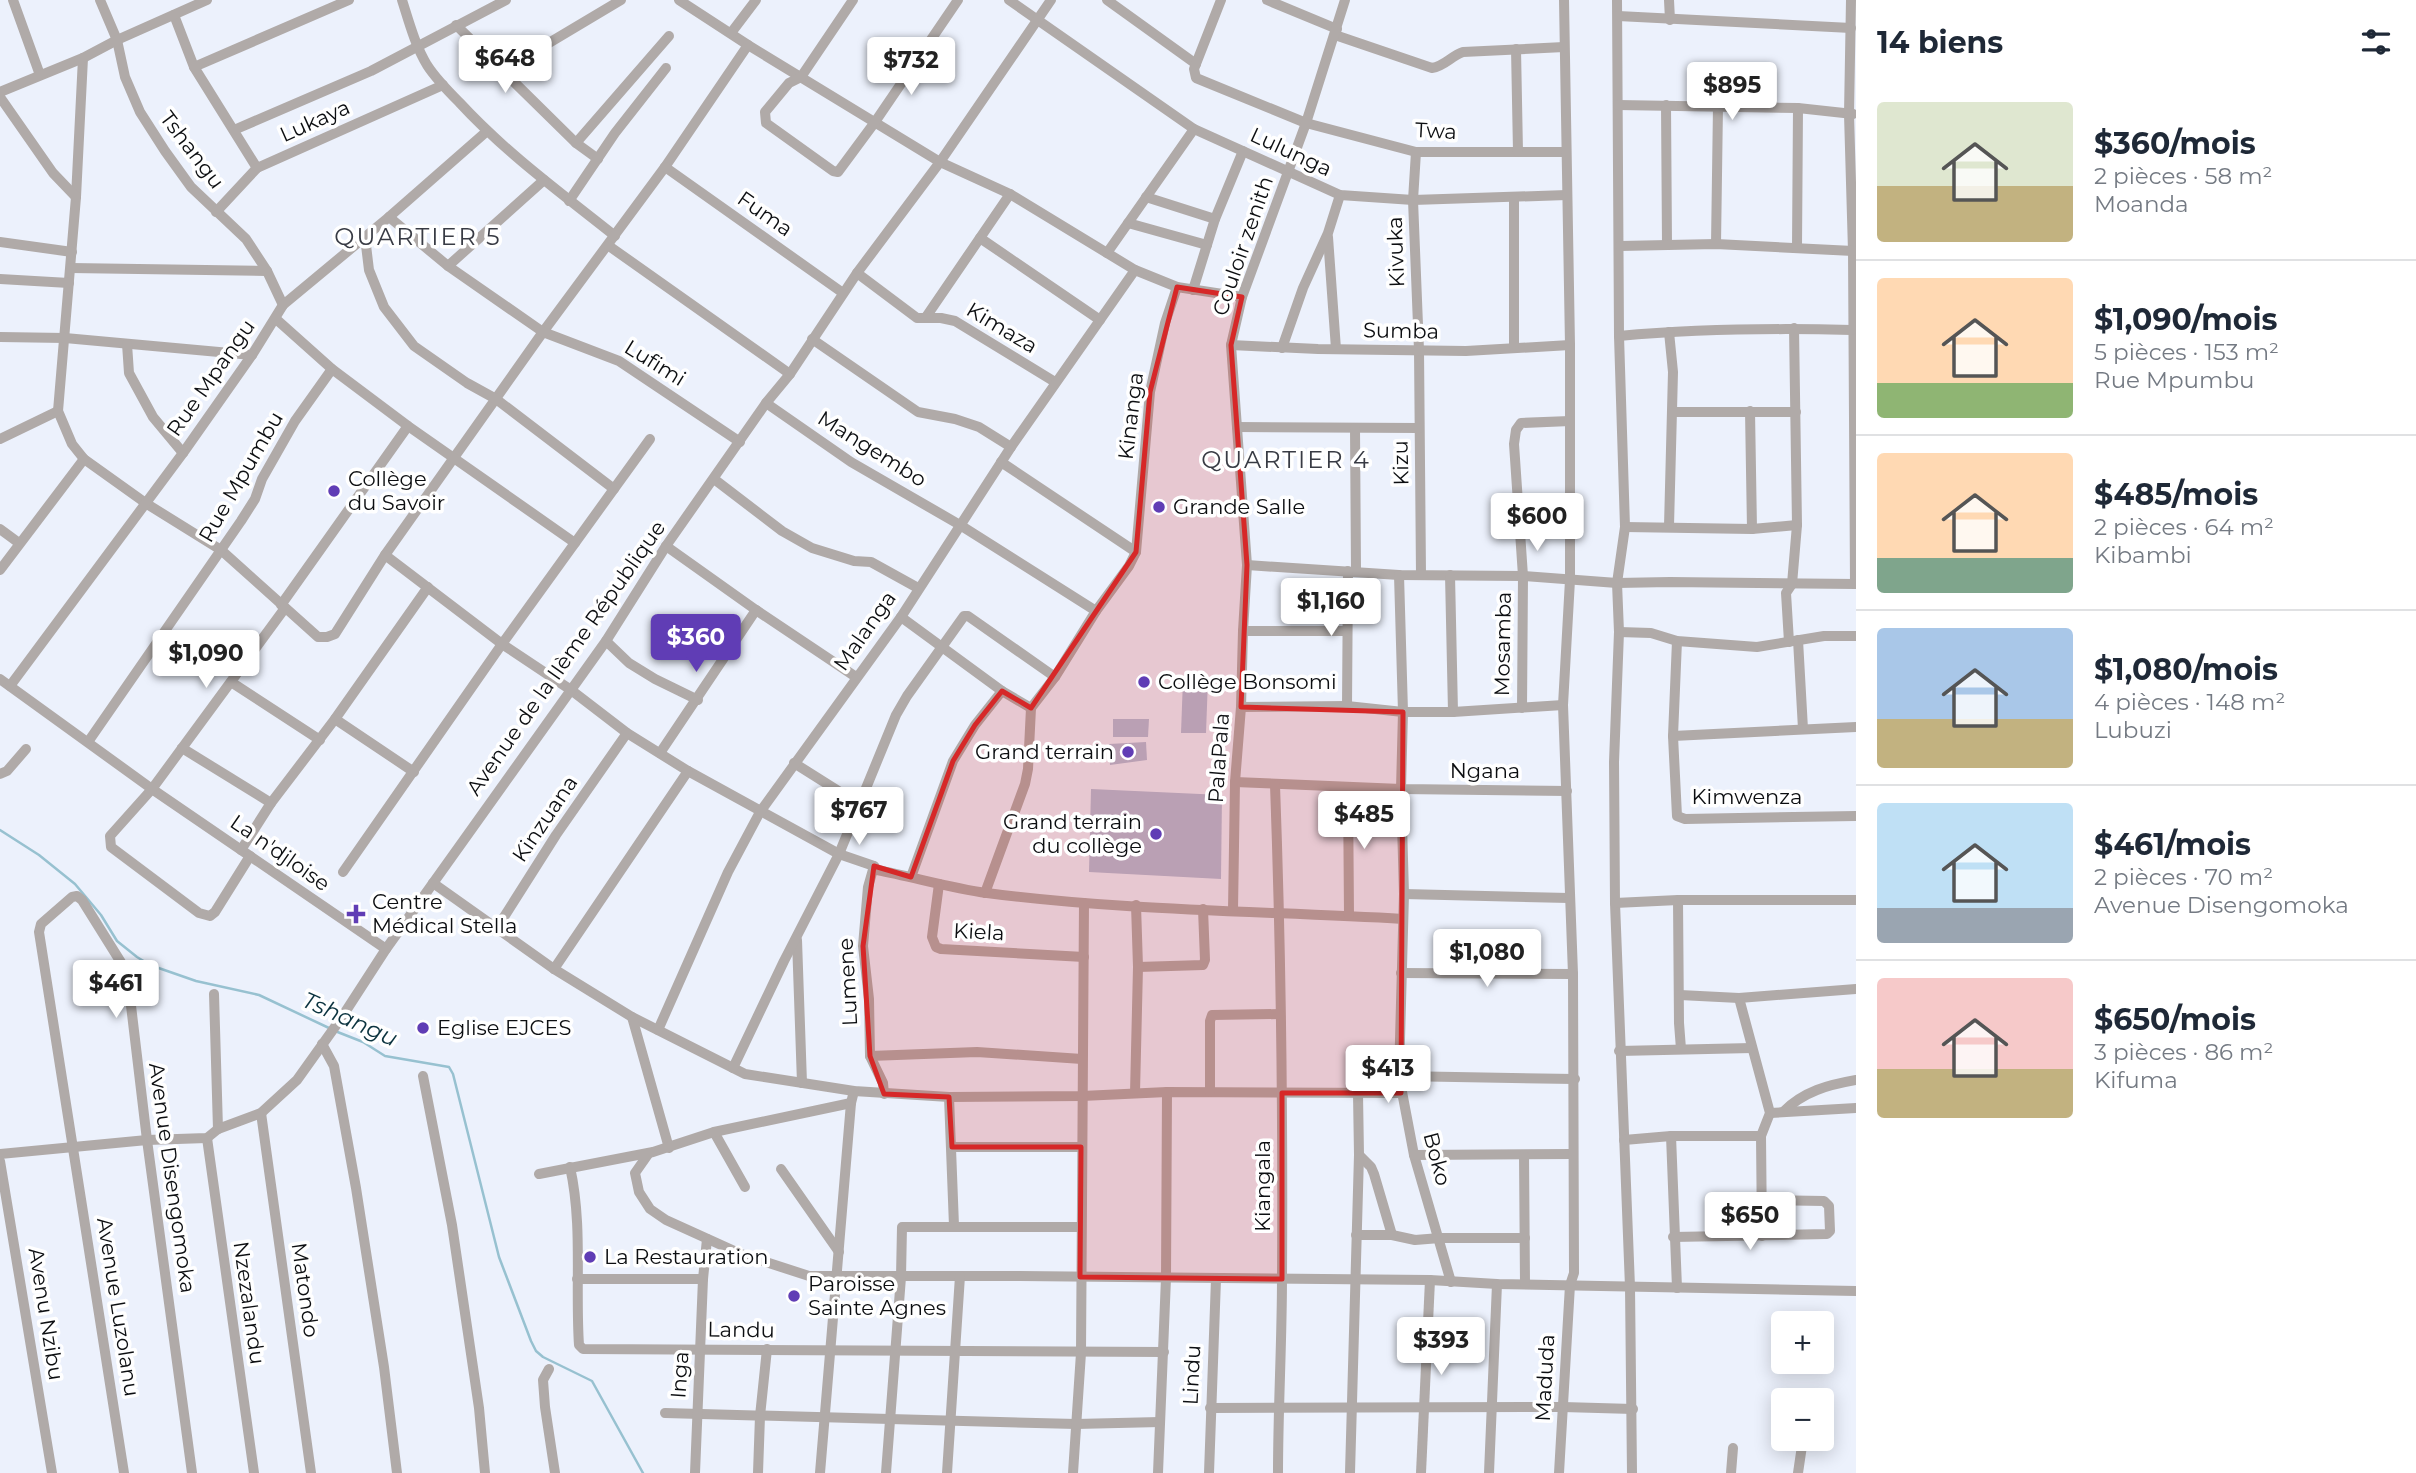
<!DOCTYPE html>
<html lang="fr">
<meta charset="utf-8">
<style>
:root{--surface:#fff;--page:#f6f6f7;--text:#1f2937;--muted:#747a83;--line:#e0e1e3;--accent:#603db5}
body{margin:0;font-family:Montserrat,sans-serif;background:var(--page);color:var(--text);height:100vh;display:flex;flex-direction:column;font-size:26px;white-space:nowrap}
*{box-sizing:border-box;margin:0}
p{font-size:23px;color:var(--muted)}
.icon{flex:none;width:38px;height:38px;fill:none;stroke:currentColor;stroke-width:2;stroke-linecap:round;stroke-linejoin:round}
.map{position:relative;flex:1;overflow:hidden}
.sheet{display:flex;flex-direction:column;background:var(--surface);width:560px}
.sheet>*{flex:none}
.fabs{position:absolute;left:1771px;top:1311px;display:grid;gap:14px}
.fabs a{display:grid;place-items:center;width:63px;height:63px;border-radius:7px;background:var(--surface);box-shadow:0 4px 18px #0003;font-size:35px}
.price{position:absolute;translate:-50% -60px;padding:0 16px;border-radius:7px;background:#fff;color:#222;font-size:23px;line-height:46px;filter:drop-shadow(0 2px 4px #0008)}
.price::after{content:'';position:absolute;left:50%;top:42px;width:21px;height:16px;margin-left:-10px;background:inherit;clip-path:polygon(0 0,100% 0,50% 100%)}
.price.on{background:var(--accent);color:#fff}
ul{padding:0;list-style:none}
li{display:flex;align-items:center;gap:21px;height:175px;padding:0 21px}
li+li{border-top:2px solid var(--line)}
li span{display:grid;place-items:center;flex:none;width:196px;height:140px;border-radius:7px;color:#555}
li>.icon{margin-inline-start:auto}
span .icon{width:84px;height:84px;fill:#fffc;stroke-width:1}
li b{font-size:30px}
h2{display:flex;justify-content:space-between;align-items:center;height:84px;padding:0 21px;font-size:30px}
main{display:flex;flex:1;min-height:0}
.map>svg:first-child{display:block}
.green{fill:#b3bed7}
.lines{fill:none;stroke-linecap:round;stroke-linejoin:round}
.stream{stroke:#97c1d0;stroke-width:2.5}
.minor{stroke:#b0aaa8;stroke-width:10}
.marked{fill:#d62828;fill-opacity:0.2;stroke:#d62828;stroke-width:5;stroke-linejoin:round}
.poi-dot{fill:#603db5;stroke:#fff;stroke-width:2.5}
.labels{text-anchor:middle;stroke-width:7;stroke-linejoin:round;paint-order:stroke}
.street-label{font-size:21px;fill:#0c0e11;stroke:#fff}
.poi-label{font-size:21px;fill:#0c0e11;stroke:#fff;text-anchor:start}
.water-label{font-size:23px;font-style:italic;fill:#0b333f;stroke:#fff}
.quarter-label{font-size:24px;letter-spacing:2px;fill:#383b44;stroke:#fff}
</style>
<main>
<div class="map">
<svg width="1856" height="1473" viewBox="0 0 1856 1473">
<rect width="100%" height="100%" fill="#ecf1fc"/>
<g class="green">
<path d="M 1183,679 L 1208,679 L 1206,733 L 1181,733 Z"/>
<path d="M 1113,719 L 1149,719 L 1148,737 L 1113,737 Z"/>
<path d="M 1146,742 L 1147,760 L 1110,765 L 1109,744 Z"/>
<path d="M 1091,789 L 1222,795 L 1221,879 L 1089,872 Z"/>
</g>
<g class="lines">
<g class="stream">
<path d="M 0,830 L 39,855 L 75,884 L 101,915 L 117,941 L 137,957 L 150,965 L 196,981 L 259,995 L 329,1028"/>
<path d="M 335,1031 L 363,1042 L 385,1056 L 449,1067 L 453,1074 L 499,1257 L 531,1341 L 536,1351 L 543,1357 L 592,1381 L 643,1473"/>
</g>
<g class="minor">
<path d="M 13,0 L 40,75"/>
<path d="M 100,0 L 117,40 L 125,77 L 140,112 L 165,151 L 191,187 L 246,239 L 267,271 L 283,305"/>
<path d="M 402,0 C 409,22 415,45 427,65 C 436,79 448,91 459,102 C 506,153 561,193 615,236"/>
<path d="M 679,0 L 748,45 L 940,162 L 1010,194 L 1135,270 L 1177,287 L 1242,297"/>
<path d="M 853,0 L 801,77 L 789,83 L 765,112 L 766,123 L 833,171 L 838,172 L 875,122 L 958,0"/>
<path d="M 1009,0 L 1194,129 L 1340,195 L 1413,200 L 1567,195"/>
<path d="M 1107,0 L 1196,64"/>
<path d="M 1221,0 L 1194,69 L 1196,78 L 1306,123 L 1416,152 L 1566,152"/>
<path d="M 1267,0 L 1337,29"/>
<path d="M 1617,0 L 1619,336 L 1625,527 L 1617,583 L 1619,632 L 1614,762 L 1615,903 L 1630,1287 L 1632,1473"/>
<path d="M 1669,0 L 1670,20"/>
<path d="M 1851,0 L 1849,114 L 1853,251 L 1855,584"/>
<path d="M 174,15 L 194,67 L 257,168"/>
<path d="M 1618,16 L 1851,28"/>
<path d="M 456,25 L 576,143 L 598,159"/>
<path d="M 731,33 L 756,0"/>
<path d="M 1335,35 L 1432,68 C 1445,66 1451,56 1463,52 L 1564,47"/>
<path d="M 1516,49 L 1518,152"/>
<path d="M 83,58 L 76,197 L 58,411 L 72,444 L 84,459 L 147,504 L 221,550 L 318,637 L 327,637 L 335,634 L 385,555 L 543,332 L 665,167 L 748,45"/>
<path d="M 194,67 L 349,0"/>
<path d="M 502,71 L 621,0"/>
<path d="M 0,92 L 83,58 L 117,40 L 207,0"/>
<path d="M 0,97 L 53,173 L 76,197"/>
<path d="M 1618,105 L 1798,108 L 1853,114"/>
<path d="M 1666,105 L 1667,245"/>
<path d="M 234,130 L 371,71 L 506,0"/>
<path d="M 576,143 L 669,36"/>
<path d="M 1416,152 L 1413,200 L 1419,350 L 1421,575"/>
<path d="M 665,167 L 843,293"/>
<path d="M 1146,197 L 1215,219"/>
<path d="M 569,201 L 615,133 L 666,68"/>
<path d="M 216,212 L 257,168 L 443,85"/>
<path d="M 389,217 L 448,266 L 543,332 L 619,361 L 740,442"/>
<path d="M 1128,223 L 1207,245"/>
<path d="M 365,237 L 369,270 L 384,307 L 414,346 L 467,383 L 496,399 L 614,489"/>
<path d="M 1328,237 L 1336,349"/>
<path d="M 980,238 L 1100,320"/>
<path d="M 0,242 L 72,252"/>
<path d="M 1716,244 L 1718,106"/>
<path d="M 609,246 L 790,374"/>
<path d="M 1620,246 L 1716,244 L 1853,251"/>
<path d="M 1797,247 L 1798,108"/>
<path d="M 1107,253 L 1194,129"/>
<path d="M 448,266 L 544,180"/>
<path d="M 71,268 L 267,271"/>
<path d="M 857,273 L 917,318 L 941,318 L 955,321 L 1055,382"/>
<path d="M 0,279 L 69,283"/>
<path d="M 1193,290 L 1215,219 L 1243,151"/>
<path d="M 926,317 L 1010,194"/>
<path d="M 276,319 L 332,369 L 408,426 L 575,543"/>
<path d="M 1619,336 C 1697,329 1775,328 1852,330"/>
<path d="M 0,337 L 65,338 L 252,355"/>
<path d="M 812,339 L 918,412 L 955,419 L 979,427 L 1011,447"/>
<path d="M 127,344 L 129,373 L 153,417 L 183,453"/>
<path d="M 1231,345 L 1318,349 L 1466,351 L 1570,345"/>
<path d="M 1514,347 L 1514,198"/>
<path d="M 1282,348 L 1303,288 L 1328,233 L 1340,195"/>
<path d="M 766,403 L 851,462 L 960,525 L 1096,611"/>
<path d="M 1750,411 L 1752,529"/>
<path d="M 1673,412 L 1796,412"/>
<path d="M 1237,427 L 1419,428"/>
<path d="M 1355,428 L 1356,572"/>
<path d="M 0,439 L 58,411"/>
<path d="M 1001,462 L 1136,552"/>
<path d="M 714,479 L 782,531 L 812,548 L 854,561 L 871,562 L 918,588"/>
<path d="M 1669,526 L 1673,372 L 1669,332"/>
<path d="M 1625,527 L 1752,529 L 1797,525"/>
<path d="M 0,529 L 19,543"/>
<path d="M 666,546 L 756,610 L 856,677"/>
<path d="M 385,555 L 502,644 L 571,690 L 627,733 L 688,771 L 839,854 L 874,866 L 877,870 C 914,877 950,888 987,893 C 1125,911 1265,911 1403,919"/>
<path d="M 1247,565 L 1399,575 L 1523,576 L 1617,583 L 1670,582 L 1856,584"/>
<path d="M 0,570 L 84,459"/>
<path d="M 1399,575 L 1403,712 L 1401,789 L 1404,894 L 1399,1076 L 1414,1155 L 1451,1282"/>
<path d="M 1450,575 L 1453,712"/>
<path d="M 281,605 L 408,426"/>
<path d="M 901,617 L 1002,691 L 1031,708"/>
<path d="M 1243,631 L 1347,631"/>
<path d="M 1619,632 L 1651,633 L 1677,641 L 1757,647 L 1824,636 L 1856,636"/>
<path d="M 1798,640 L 1803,729"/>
<path d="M 606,641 L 629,663 L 655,679 L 698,700"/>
<path d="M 1677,641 L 1673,736 L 1677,816 L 1685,819 L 1856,816"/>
<path d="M 1789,642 L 1786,593 L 1792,584 L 1797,525 L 1794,328"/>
<path d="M 0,679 L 152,789 L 386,949"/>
<path d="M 231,682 L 320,740"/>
<path d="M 10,686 L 183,453 L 252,355 L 283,305 L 389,217 L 486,132"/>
<path d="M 1347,706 L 1348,571"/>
<path d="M 1241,707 L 1347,706 L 1403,712 L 1453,712 L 1563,705"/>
<path d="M 1031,708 L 1055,677 L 1096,611 L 1129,566 L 1136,552 L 1150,392 L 1165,323 L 1177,287"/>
<path d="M 1522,708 L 1523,576 L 1514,444 L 1516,430 L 1521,423 L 1570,421"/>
<path d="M 335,719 L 414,772"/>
<path d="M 1673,736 L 1856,727"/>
<path d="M 88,742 L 241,521 L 255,499 L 262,479 L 295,421 L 332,369"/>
<path d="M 182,748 L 271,803"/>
<path d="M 660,753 L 756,610"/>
<path d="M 794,763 L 859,804"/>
<path d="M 0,774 L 7,771 L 26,749"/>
<path d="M 1235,782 L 1401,789 L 1567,791"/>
<path d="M 1275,785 C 1281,949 1283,1113 1282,1277 C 1282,1343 1278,1408 1278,1473"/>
<path d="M 1348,787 L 1349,916"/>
<path d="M 241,850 L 271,803 L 335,719 L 428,587"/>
<path d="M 250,856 L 215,912 L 210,916 L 199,913 L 111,847 L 110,836 L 152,789 L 285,608"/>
<path d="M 874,866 L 868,887 L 863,946 L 869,999 L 870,1056 L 883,1083 L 884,1094"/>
<path d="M 343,872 L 502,644 L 650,439"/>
<path d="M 911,877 L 953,761 L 975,725 L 1002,691"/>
<path d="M 433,883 L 554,969 L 632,1017 L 745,1074 L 854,1091 L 949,1097 L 1082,1096 L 1167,1092 L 1401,1093"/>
<path d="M 939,884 L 932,937 L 936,947 L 941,949 L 1084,957"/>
<path d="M 985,893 L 1025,784 L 1028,769 L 1031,708"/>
<path d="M 1404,894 L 1569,898"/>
<path d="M 1678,900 L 1679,1023 L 1681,1049"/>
<path d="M 1615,903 L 1678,900 L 1856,900"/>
<path d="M 1233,910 L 1235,782 L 1241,707 L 1243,631 L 1247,565 L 1231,345 L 1242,297 L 1306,123 L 1345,0"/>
<path d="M 497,928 L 556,835 L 627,733"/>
<path d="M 797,940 L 802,1083"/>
<path d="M 1138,967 L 1203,965 L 1205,960 L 1203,909"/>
<path d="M 554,969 L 688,771"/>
<path d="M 1401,973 L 1573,974"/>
<path d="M 214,994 L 218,1129"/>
<path d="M 1680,995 L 1739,998 L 1856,989"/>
<path d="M 1739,998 L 1770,1113 L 1761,1136 L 1762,1236"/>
<path d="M 632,1017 L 669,1148"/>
<path d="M 658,1030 L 728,872 L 760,812 L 901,617 L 1011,447 L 1135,270"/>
<path d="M 322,1044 L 334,1066 L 356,1188 L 384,1367 L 397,1473"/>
<path d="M 1619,1051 L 1752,1048"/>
<path d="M 870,1056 L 977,1052 L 1082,1059"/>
<path d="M 733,1068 L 784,961 L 839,854 L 896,715 L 907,696 L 964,616 L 968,616 L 1055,677"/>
<path d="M 423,1076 L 452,1225 L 479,1408 L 485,1473"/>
<path d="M 1399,1076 L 1575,1079"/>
<path d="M 1210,1092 L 1210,1021 L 1212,1015 L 1280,1014"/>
<path d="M 1135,1093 L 1138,967 L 1136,905"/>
<path d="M 949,1097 L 954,1226"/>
<path d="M 1783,1112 C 1804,1091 1828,1085 1856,1080"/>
<path d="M 261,1113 L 311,1473"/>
<path d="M 1770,1113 L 1856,1108"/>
<path d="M 714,1132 L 745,1187"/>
<path d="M 1671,1136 L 1677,1288"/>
<path d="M 207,1138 L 254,1473"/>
<path d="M 1624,1140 L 1671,1136 L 1761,1136"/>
<path d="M 952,1147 L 1081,1147"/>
<path d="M 649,1153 L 635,1173 L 639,1192 L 650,1209 L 666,1220 L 741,1254 L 809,1276 L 1020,1276 L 1430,1280 L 1497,1284 L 1856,1291"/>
<path d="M 0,1154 L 147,1140 L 207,1138 L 218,1129 L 261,1113 L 297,1080 L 342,1017 L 386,949 L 606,641 L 666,546 L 766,403 L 790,374 L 857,273 L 940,162 L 1051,0"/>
<path d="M 1359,1155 L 1371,1167 L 1374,1174 L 1392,1235"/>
<path d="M 1414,1155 L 1572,1154"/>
<path d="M 1524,1155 L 1525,1284"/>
<path d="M 0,1161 L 52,1473"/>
<path d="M 570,1167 C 583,1225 575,1286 579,1345 L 583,1349 L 1164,1352"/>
<path d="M 781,1169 L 839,1252"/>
<path d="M 539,1174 L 653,1152 L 714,1132 L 851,1103"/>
<path d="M 1356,1235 L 1392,1235 L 1415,1240 L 1440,1238 L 1525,1238"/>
<path d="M 1673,1237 L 1827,1234 L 1830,1231 L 1829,1206 L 1824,1201 L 1761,1200"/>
<path d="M 577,1279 L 703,1279"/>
<path d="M 549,1369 L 543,1380 L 545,1407 L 555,1473"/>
<path d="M 1210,1408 L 1563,1407 L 1633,1409"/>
<path d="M 665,1413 L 1076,1424 L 1160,1422"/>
<path d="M 124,1473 L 39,932 L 41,924 L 72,897 L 77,896 L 82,900 L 127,972 L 147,1140 L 192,1473"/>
<path d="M 695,1473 L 703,1279 L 707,1239"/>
<path d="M 758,1473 L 760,1416 L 767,1349"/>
<path d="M 820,1473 L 851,1103 L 854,1091"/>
<path d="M 886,1473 L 901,1277 L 902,1227 L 1080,1227"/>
<path d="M 947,1473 L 960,1276"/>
<path d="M 1073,1473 L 1081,1353 L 1084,903"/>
<path d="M 1158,1473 L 1166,1278 L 1167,1092"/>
<path d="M 1209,1473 L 1216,1279"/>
<path d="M 1350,1473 L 1359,1155 L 1358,1094"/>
<path d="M 1421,1473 L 1430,1280"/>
<path d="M 1489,1473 L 1497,1284"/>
<path d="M 1559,1473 L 1570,1285 L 1574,1273 L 1573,974 L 1563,705 L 1570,580 L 1570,345 L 1564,0"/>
<path d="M 1731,1473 L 1733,1448"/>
<path d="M 1798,1473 L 1803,1439"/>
</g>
</g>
<path class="marked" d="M 1177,287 L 1242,297 L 1231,345 L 1247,565 L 1241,707 L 1403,712 L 1401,1093 L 1282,1093 L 1282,1279 L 1080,1277 L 1081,1147 L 952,1147 L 949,1097 L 884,1094 L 870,1056 L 863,946 L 874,866 L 911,877 L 953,761 L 975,725 L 1002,691 L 1031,708 L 1136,552 L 1150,392 Z"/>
<g class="poi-dot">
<circle cx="334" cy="491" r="7"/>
<circle cx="1159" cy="507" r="7"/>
<circle cx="1144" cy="682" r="7"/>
<circle cx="1128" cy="752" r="7"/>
<circle cx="1156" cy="834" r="7"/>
<path d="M352.5 903.5h7v7h7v7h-7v7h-7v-7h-7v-7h7z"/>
<circle cx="423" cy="1028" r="7"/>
<circle cx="590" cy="1257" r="7"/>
<circle cx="794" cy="1296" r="7"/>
</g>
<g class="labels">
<g class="street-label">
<text transform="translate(315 121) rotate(-24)" y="7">Lukaya</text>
<text transform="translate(1436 131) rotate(3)" y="7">Twa</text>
<text transform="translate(192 150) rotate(53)" y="7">Tshangu</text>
<text transform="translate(1291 152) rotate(25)" y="7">Lulunga</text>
<text transform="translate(765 214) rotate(35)" y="7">Fuma</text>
<text transform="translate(1243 246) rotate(-71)" y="7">Couloir zenith</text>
<text transform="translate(1396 252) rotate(-92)" y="7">Kivuka</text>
<text transform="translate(1002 328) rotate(31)" y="7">Kimaza</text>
<text transform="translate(1401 331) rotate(1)" y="7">Sumba</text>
<text transform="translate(655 363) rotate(32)" y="7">Lufimi</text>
<text transform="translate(211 378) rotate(-55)" y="7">Rue Mpangu</text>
<text transform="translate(1131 416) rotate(-83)" y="7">Kinanga</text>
<text transform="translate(872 449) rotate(32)" y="7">Mangembo</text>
<text transform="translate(1401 463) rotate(-91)" y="7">Kizu</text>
<text transform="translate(241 477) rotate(-60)" y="7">Rue Mpumbu</text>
<text transform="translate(865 631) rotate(-55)" y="7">Malanga</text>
<text transform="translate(1503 644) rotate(-89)" y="7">Mosamba</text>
<text transform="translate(566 658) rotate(-55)" y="7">Avenue de la IIème République</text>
<text transform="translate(1219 758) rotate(-86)" y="7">PalaPala</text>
<text x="1485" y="778">Ngana</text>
<text x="1747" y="804">Kimwenza</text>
<text transform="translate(545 819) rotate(-56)" y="7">Kinzuana</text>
<text transform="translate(280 853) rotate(35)" y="7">La n'djloise</text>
<text transform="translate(979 932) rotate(3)" y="7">Kiela</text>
<text transform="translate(848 982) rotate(-93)" y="7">Lumene</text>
<text transform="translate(1437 1159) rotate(75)" y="7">Boko</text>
<text transform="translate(172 1178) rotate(82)" y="7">Avenue Disengomoka</text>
<text transform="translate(1263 1186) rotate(-90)" y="7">Kiangala</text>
<text transform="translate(305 1290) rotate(82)" y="7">Matondo</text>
<text transform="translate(249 1303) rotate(82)" y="7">Nzezalandu</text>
<text transform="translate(118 1307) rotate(81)" y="7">Avenue Luzolanu</text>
<text transform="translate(46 1314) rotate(81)" y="7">Avenu Nzibu</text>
<text transform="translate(741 1330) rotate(1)" y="7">Landu</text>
<text transform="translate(680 1375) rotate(-86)" y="7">Inga</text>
<text transform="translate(1192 1375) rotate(-87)" y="7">Lindu</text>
<text transform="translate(1545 1378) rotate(-87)" y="7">Maduda</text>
</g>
<g class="poi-label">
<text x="348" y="486">Collège<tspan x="348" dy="24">du Savoir</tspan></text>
<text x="1173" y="514">Grande Salle</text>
<text x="1158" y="689">Collège Bonsomi</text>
<text x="1114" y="759" text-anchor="end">Grand terrain</text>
<text x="1142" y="829" text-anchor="end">Grand terrain<tspan x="1142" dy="24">du collège</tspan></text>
<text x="372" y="909">Centre<tspan x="372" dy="24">Médical Stella</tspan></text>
<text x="437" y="1035">Eglise EJCES</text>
<text x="604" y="1264">La Restauration</text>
<text x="808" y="1291">Paroisse<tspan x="808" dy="24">Sainte Agnes</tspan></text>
</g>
<g class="water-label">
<text transform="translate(350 1019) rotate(24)" y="8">Tshangu</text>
</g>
<g class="quarter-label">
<text x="418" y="245">QUARTIER 5</text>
<text x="1286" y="468">QUARTIER 4</text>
</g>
</g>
</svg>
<div class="fabs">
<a>+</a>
<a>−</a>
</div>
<b class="price" style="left:505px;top:95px">$648</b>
<b class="price" style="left:911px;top:97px">$732</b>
<b class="price" style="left:1732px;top:122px">$895</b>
<b class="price" style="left:1537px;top:553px">$600</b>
<b class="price" style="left:1331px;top:638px">$1,160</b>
<b class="price on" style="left:696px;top:674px">$360</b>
<b class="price" style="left:206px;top:690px">$1,090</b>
<b class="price" style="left:859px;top:847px">$767</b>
<b class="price" style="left:1364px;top:851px">$485</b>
<b class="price" style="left:1487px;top:989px">$1,080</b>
<b class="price" style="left:116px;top:1020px">$461</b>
<b class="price" style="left:1388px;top:1105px">$413</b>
<b class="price" style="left:1750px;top:1252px">$650</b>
<b class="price" style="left:1441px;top:1377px">$393</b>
</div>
<section class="sheet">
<h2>14 biens<svg class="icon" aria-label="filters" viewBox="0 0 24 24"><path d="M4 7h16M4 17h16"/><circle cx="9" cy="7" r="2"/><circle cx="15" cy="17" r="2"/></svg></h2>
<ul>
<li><span style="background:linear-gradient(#dfe7d0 60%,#c2b280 0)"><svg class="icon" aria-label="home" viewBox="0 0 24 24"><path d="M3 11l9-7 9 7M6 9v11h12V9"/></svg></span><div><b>$360/mois</b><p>2 pièces · 58 m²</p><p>Moanda</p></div></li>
<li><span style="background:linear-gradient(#ffd9b3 75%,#8fb573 0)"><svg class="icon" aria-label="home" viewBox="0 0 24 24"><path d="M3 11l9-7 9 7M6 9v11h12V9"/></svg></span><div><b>$1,090/mois</b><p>5 pièces · 153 m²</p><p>Rue Mpumbu</p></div></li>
<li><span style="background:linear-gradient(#ffd9b3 75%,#7fa58c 0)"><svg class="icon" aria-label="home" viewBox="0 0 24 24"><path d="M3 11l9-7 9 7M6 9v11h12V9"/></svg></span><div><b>$485/mois</b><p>2 pièces · 64 m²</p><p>Kibambi</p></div></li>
<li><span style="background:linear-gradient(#a9c7e8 65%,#c2b280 0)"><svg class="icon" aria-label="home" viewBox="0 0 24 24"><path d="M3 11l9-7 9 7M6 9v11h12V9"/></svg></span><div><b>$1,080/mois</b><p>4 pièces · 148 m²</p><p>Lubuzi</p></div></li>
<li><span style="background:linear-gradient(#bfe0f5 75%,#9aa5b1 0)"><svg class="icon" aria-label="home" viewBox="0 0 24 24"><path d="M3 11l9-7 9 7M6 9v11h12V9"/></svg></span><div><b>$461/mois</b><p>2 pièces · 70 m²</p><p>Avenue Disengomoka</p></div></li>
<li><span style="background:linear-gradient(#f6c9c9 65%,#c2b280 0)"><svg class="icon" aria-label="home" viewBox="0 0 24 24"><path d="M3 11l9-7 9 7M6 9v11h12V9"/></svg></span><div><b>$650/mois</b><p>3 pièces · 86 m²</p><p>Kifuma</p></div></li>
</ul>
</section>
</main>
